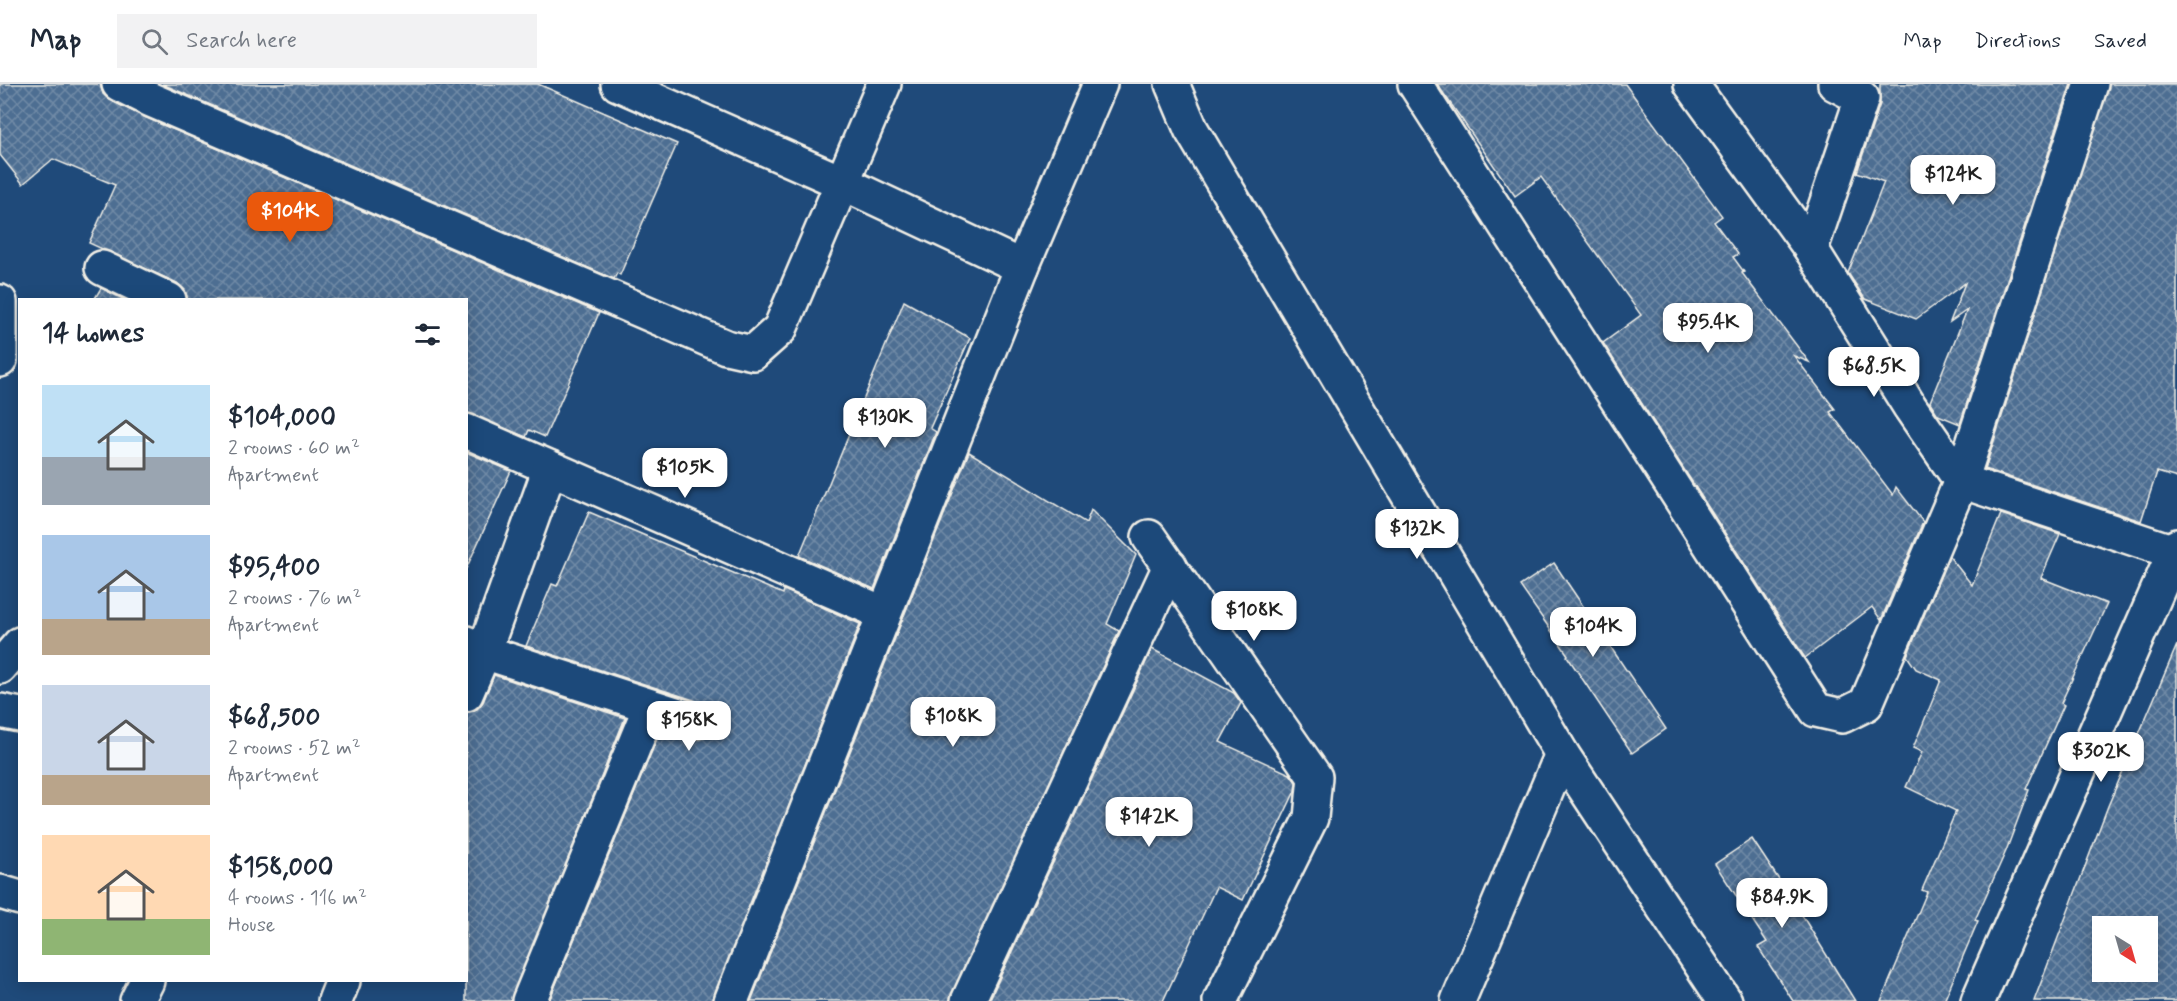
<!DOCTYPE html>
<meta charset="utf-8">
<style>
:root{--surface:#fff;--page:#f2f2f3;--text:#1f2937;--muted:#747a83;--line:#e0e1e3;--accent:#ea580c}
body{margin:0;font-family:Mynerve,sans-serif;background:var(--page);color:var(--text);height:100vh;display:flex;flex-direction:column;font-size:22px;white-space:nowrap}
*{box-sizing:border-box;margin:0}
p{font-size:20px;color:var(--muted)}
.icon{flex:none;width:33px;height:33px;fill:none;stroke:currentColor;stroke-width:2;stroke-linecap:round;stroke-linejoin:round}
.map{position:relative;flex:1;overflow:hidden}
.drawer{position:absolute;left:18px;top:214px;width:450px;height:684px;display:flex;flex-direction:column;background:var(--surface);border-radius:0px;box-shadow:0 3px 15px #0003}
.drawer>*{flex:none}
.needle{width:39px;rotate:143deg}
.tools{position:absolute;left:2092px;top:832px;display:grid;gap:12px}
.tools a{display:grid;place-items:center;width:66px;height:66px;border-radius:0px;background:var(--surface);box-shadow:0 3px 15px #0003;font-size:30px}
.price{position:absolute;translate:-50% -51px;padding:0 14px;border-radius:12px;background:#fff;color:#222;font-size:20px;line-height:39px;filter:drop-shadow(0 2px 3px #0008)}
.price::after{content:'';position:absolute;left:50%;top:36px;width:18px;height:14px;margin-left:-9px;background:inherit;clip-path:polygon(0 0,100% 0,50% 100%)}
.price.on{background:var(--accent);color:#fff}
ul{padding:0;list-style:none}
li{display:flex;align-items:center;gap:18px;height:150px;padding:0 24px}
li span{display:grid;place-items:center;flex:none;width:168px;height:120px;border-radius:0px;color:#555}
li>.icon{margin-inline-start:auto}
span .icon{width:72px;height:72px;fill:#fffc;stroke-width:1}
li b{font-size:26px}
h2{display:flex;justify-content:space-between;align-items:center;height:72px;padding:0 24px;font-size:26px}
header{display:flex;align-items:center;gap:36px;box-sizing:border-box;height:84px;padding:0 30px;background:var(--surface);border-bottom:2px solid var(--line)}
header strong{font-size:28px}
nav{display:flex;gap:33px;margin-inline-start:auto;font-size:21px}
.search{width:420px;height:54px;background:var(--page);display:flex;align-items:center;gap:15px;box-sizing:border-box;padding:0 21px;border-radius:0px;color:var(--muted);font-size:22px}
.map>svg:first-child{display:block}
.building{fill:url(#building-cross-hatch);stroke:#f4f1e8;stroke-width:1.5;fill-rule:evenodd}
.lines{fill:none;stroke-linecap:round;stroke-linejoin:round}
.street-casing{stroke:#f4f1e8;stroke-width:38}
.street{stroke:#1f4a7a;stroke-width:33}
</style>
<header>
<strong>Map</strong>
<div class="search"><svg class="icon" aria-label="search" viewBox="0 0 24 24"><circle cx="10" cy="10" r="6"/><path d="M15 15l6 6"/></svg>Search here</div>
<nav><a>Map</a><a>Directions</a><a>Saved</a></nav>
</header>
<div class="map">
<svg width="2177" height="917" viewBox="0 0 2177 917">
<defs>
<pattern id="building-cross-hatch" width="8" height="8" patternUnits="userSpaceOnUse" patternTransform="scale(1.5)"><rect width="8" height="8" fill="#4d6e92"/><path d="M0 0l8 8M0 8l8-8" fill="none" stroke="#708aa6"/></pattern>
</defs>
<rect width="100%" height="100%" fill="#1f4a7a"/>
<filter id="ink" filterUnits="userSpaceOnUse"><feTurbulence type="fractalNoise" baseFrequency=".0167" numOctaves="2"/><feDisplacementMap in="SourceGraphic" scale="12" xChannelSelector="R" yChannelSelector="G"/><feConvolveMatrix kernelMatrix="1 2 1 2 8 2 1 2 1" color-interpolation-filters="sRGB"/></filter>
<g filter="url(#ink)">
<g class="building">
<path d="M 0,0 L 100,0 L 103,10 L 110,16 L 142,32 L 599,229 L 545,353 L 529,346 L 526,353 L 466,329 L 466,216 L 188,216 L 185,206 L 177,199 L 89,159 L 115,101 L 53,75 L 23,100 L 0,71 Z"/>
<path d="M 162,0 L 538,0 L 677,60 L 620,191 L 617,189 L 614,195 Z"/>
<path d="M 1437,0 L 1625,0 L 1722,132 L 1714,138 L 1738,170 L 1733,173 L 1744,188 L 1742,189 L 1809,278 L 1794,272 L 1835,325 L 1830,328 L 1893,411 L 1896,403 L 1923,438 L 1881,536 L 1872,523 L 1805,574 L 1603,259 L 1641,231 L 1541,93 L 1515,112 Z"/>
<path d="M 1880,0 L 2071,0 L 1960,340 L 1938,331 L 1930,318 L 1967,226 L 1950,238 L 1965,199 L 1916,235 L 1865,215 L 1848,189 L 1884,98 L 1857,88 L 1880,20 Z"/>
<path d="M 2109,0 L 2177,0 L 2177,394 L 2157,388 L 2141,437 L 1985,385 Z"/>
<path d="M 101,204 L 125,216 L 94,216 Z"/>
<path d="M 904,217 L 970,254 L 930,344 L 936,348 L 874,505 L 799,472 Z"/>
<path d="M 466,368 L 511,387 L 466,485 Z"/>
<path d="M 969,368 L 1086,439 L 1091,426 L 1136,471 L 1107,540 L 1119,547 L 950,917 L 751,917 Z"/>
<path d="M 589,428 L 783,510 L 784,506 L 860,540 L 713,917 L 549,917 L 661,645 L 700,655 L 709,651 L 715,642 L 715,633 L 711,625 L 703,619 L 526,562 L 552,500 L 557,502 Z"/>
<path d="M 2001,430 L 2060,450 L 2041,494 L 2107,520 L 2061,619 L 2064,621 L 2026,705 L 2029,706 L 2006,767 L 1975,836 L 1978,837 L 1944,917 L 1881,917 L 1927,808 L 1922,806 L 1956,727 L 1906,703 L 1922,668 L 1913,664 L 1941,596 L 1916,585 L 1907,572 L 1949,472 L 1972,501 Z"/>
<path d="M 1554,479 L 1666,645 L 1632,669 L 1567,572 L 1568,571 L 1520,502 Z"/>
<path d="M 2177,561 L 2177,917 L 2034,917 L 2108,722 ZM 2103,843 L 2148,843 L 2148,888 L 2103,888 Z"/>
<path d="M 1152,565 L 1234,609 L 1241,619 L 1220,658 L 1290,690 L 1296,698 L 1295,707 L 1243,816 L 1216,803 L 1163,917 L 989,917 Z"/>
<path d="M 494,591 L 625,634 L 511,917 L 466,917 L 466,628 L 477,625 L 483,618 Z"/>
<path d="M 1752,755 L 1795,820 L 1855,917 L 1793,917 L 1758,863 L 1767,858 L 1715,780 Z"/>
</g>
<g class="lines">
<defs>
<g id="street">
<path d="M 119,0 L 149,15 L 726,263 L 753,269 L 780,245 L 884,0"/>
<path d="M 618,0 L 841,98 L 1022,183"/>
<path d="M 1172,0 L 1191,45 L 1562,670 L 1725,917"/>
<path d="M 1415,0 L 1816,626 L 1842,632 L 1866,620 L 1961,397 L 2091,0"/>
<path d="M 1691,0 L 1811,165 L 1910,323 L 1961,397 L 2177,469"/>
<path d="M 1811,165 L 1862,14 L 1835,0"/>
<path d="M 102,184 L 169,216"/>
<path d="M 0,218 L 0,276"/>
<path d="M 466,347 L 883,529"/>
<path d="M 1149,453 L 1315,693 L 1311,734 L 1220,917"/>
<path d="M 466,559 L 484,568 L 697,637"/>
<path d="M 0,583 L 20,560"/>
<path d="M 466,610 L 484,568 L 550,384"/>
<path d="M 0,627 L 20,631"/>
<path d="M 0,808 L 20,814"/>
<path d="M 137,917 L 147,897"/>
<path d="M 335,917 L 343,897"/>
<path d="M 529,917 L 650,623"/>
<path d="M 731,917 L 1022,183 L 1100,0"/>
<path d="M 968,917 L 1170,482"/>
<path d="M 1458,917 L 1562,670"/>
<path d="M 1978,917 L 2177,462"/>
</g>
</defs>
<use href="#street" class="street-casing"/>
<use href="#street" class="street"/>
</g>
</g>
</svg>
<div class="tools">
<a><svg class="needle" viewBox="-14 -14 28 28"><path d="M0-13l5 13h-10z" fill="#e53935"/><path d="M0 13l5-13h-10z" fill="#747a83"/></svg></a>
</div>
<b class="price" style="left:1953px;top:122px">$124K</b>
<b class="price on" style="left:290px;top:159px">$104K</b>
<b class="price" style="left:1708px;top:270px">$95.4K</b>
<b class="price" style="left:1874px;top:314px">$68.5K</b>
<b class="price" style="left:885px;top:365px">$130K</b>
<b class="price" style="left:685px;top:415px">$105K</b>
<b class="price" style="left:1417px;top:476px">$132K</b>
<b class="price" style="left:1254px;top:558px">$108K</b>
<b class="price" style="left:1593px;top:574px">$104K</b>
<b class="price" style="left:953px;top:664px">$108K</b>
<b class="price" style="left:689px;top:668px">$158K</b>
<b class="price" style="left:2101px;top:699px">$302K</b>
<b class="price" style="left:1149px;top:764px">$142K</b>
<b class="price" style="left:1782px;top:845px">$84.9K</b>
<section class="drawer">
<h2>14 homes<svg class="icon" aria-label="filters" viewBox="0 0 24 24"><path d="M4 7h16M4 17h16"/><circle cx="9" cy="7" r="2"/><circle cx="15" cy="17" r="2"/></svg></h2>
<ul>
<li><span style="background:linear-gradient(#bfe0f5 60%,#9aa5b1 0)"><svg class="icon" aria-label="home" viewBox="0 0 24 24"><path d="M3 11l9-7 9 7M6 9v11h12V9"/></svg></span><div><b>$104,000</b><p>2 rooms · 60 m²</p><p>Apartment</p></div></li>
<li><span style="background:linear-gradient(#a9c7e8 70%,#b9a48a 0)"><svg class="icon" aria-label="home" viewBox="0 0 24 24"><path d="M3 11l9-7 9 7M6 9v11h12V9"/></svg></span><div><b>$95,400</b><p>2 rooms · 76 m²</p><p>Apartment</p></div></li>
<li><span style="background:linear-gradient(#c9d6e8 75%,#b9a48a 0)"><svg class="icon" aria-label="home" viewBox="0 0 24 24"><path d="M3 11l9-7 9 7M6 9v11h12V9"/></svg></span><div><b>$68,500</b><p>2 rooms · 52 m²</p><p>Apartment</p></div></li>
<li><span style="background:linear-gradient(#ffd9b3 70%,#8fb573 0)"><svg class="icon" aria-label="home" viewBox="0 0 24 24"><path d="M3 11l9-7 9 7M6 9v11h12V9"/></svg></span><div><b>$158,000</b><p>4 rooms · 116 m²</p><p>House</p></div></li>
</ul>
</section>
</div>
